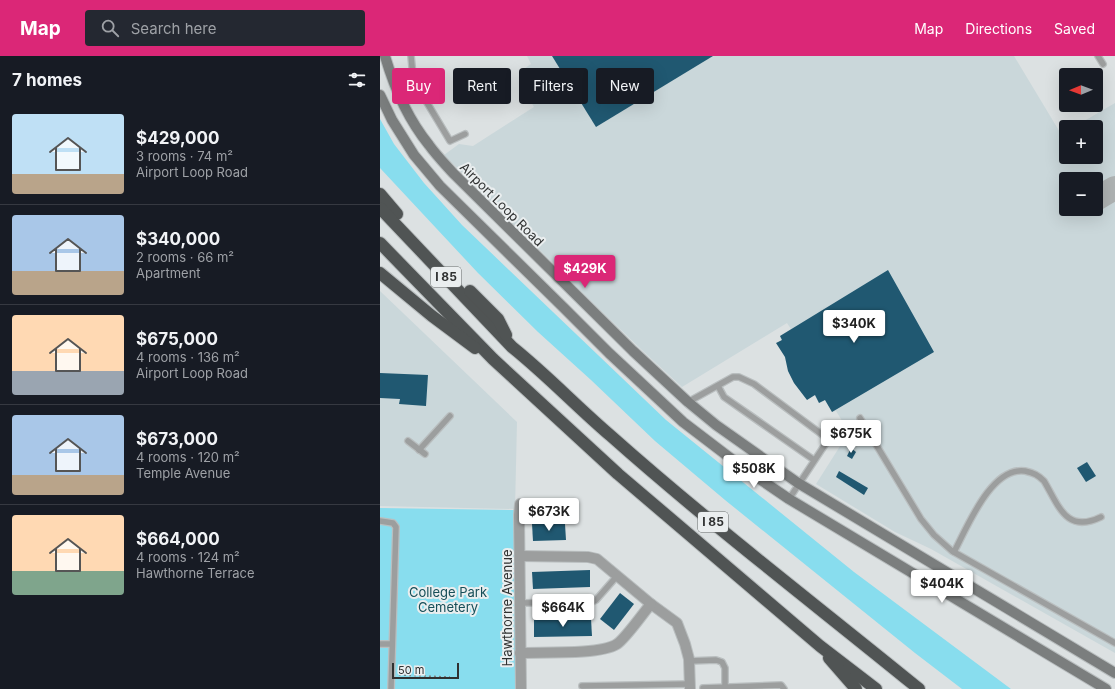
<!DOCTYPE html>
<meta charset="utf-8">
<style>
:root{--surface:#171b24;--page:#242831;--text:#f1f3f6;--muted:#9ea1a6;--line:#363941;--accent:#db2777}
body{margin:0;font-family:Inter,sans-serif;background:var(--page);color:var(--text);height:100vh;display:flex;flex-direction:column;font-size:15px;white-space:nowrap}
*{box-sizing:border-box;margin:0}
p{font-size:13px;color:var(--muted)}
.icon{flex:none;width:22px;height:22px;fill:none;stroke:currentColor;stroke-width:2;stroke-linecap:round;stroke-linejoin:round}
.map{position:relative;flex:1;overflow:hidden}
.drawer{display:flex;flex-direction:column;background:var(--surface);width:380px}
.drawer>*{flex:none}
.banner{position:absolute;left:12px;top:12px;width:380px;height:36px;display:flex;gap:8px}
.needle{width:26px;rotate:269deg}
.controls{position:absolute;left:679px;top:12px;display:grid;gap:8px}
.controls a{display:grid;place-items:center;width:44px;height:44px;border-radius:4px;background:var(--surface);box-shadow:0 4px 16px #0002;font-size:20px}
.scale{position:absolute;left:12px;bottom:10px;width:67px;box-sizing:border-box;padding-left:4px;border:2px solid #2f3131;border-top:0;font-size:11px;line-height:14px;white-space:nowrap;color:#2f3131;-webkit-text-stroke:3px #eaeeef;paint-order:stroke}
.price{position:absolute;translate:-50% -34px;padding:0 9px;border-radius:4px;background:#fff;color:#222;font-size:13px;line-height:26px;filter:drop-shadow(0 1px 2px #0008)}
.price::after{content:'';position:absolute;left:50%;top:24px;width:12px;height:9px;margin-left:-6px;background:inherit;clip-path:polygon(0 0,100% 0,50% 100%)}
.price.selected{background:var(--accent);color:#fff}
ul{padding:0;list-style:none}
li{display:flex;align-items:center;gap:12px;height:100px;padding:0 12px}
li+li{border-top:1px solid var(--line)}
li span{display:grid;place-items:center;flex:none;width:112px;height:80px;border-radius:4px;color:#555}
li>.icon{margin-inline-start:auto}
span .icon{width:48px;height:48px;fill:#fffc;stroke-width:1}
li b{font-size:17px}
h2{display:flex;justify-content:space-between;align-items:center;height:48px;padding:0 12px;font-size:17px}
.chip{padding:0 14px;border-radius:4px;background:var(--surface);box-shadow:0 4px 16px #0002;font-size:14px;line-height:36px}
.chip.selected{background:var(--accent);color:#fff}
header{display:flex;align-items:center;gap:24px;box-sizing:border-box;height:56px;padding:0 20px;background:var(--accent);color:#fff}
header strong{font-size:19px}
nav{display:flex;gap:22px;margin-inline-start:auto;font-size:14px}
.search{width:280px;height:36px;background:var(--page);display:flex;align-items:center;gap:10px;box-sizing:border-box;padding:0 14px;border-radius:4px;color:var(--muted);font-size:15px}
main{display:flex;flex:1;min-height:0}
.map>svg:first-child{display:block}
.built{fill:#cad7da;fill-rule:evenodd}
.green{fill:#8de}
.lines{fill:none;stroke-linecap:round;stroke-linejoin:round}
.taxiway{stroke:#aeb2b2;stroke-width:24}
.building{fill:#205871}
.lane-casing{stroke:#b9bebf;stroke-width:8}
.street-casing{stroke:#b9bebf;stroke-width:12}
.secondary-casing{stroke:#b9bebf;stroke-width:12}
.highway-casing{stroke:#b9bebf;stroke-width:14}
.path{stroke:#808383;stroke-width:1.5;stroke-dasharray:2 3;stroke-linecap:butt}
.lane{stroke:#9c9e9e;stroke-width:5.5}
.street{stroke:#9c9e9e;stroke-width:10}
.secondary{stroke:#7b7e7e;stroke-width:10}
.highway{stroke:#505454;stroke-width:12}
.labels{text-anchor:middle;stroke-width:4;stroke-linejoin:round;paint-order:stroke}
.shield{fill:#eaeeef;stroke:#676a6a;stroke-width:1}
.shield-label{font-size:12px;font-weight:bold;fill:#2f3131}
.street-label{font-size:13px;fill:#2f3131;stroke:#eaeeef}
.park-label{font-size:13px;fill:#164e58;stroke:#eaeeef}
</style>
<header>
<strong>Map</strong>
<div class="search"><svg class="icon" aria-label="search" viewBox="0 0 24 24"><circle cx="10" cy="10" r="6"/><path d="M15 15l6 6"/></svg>Search here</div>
<nav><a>Map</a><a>Directions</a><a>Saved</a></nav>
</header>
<main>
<section class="drawer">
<h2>7 homes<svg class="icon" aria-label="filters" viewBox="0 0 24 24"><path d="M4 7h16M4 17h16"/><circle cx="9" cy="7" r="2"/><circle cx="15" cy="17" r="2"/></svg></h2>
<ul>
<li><span style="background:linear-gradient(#bfe0f5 75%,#b9a48a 0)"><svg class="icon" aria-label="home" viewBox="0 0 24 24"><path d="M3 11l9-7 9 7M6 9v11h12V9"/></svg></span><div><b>$429,000</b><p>3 rooms · 74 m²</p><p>Airport Loop Road</p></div></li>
<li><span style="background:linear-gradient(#a9c7e8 70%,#b9a48a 0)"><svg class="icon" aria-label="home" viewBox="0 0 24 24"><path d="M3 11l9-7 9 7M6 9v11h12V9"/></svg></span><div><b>$340,000</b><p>2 rooms · 66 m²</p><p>Apartment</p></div></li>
<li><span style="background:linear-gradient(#ffd9b3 70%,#9aa5b1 0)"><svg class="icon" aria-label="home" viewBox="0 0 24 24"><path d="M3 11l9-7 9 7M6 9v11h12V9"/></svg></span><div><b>$675,000</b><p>4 rooms · 136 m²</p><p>Airport Loop Road</p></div></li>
<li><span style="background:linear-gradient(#a9c7e8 75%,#b9a48a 0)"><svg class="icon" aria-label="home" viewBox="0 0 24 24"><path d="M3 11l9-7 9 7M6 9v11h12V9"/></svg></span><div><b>$673,000</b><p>4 rooms · 120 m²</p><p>Temple Avenue</p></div></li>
<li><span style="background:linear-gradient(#ffd9b3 70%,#7fa58c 0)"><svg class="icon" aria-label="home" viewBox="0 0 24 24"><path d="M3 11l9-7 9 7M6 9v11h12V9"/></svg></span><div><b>$664,000</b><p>4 rooms · 124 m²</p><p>Hawthorne Terrace</p></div></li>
</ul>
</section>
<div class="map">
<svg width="735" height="633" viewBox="0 0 735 633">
<rect width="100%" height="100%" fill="#dce1e2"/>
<g class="built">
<path d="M 147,0 L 634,0 L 681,78 L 686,76 L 686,101 L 716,101 L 716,71 L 694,71 L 735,47 L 735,597 L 551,493 L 515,476 L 436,428 L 469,376 L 456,355 L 452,356 L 445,344 L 439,347 L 434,338 L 430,342 L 426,343 L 414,327 L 408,315 L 400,280 L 411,273 L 407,267 L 302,331 L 265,297 L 216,250 L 64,99 L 79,88 L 93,90 L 154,51 L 139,24 L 139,19 L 141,15 L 151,8 ZM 686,123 L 716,123 L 716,153 L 686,153 Z"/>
<path d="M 0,235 L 137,366 L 135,453 L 0,450 Z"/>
</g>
<g class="green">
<path d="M 0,63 L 14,88 L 44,127 L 82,169 L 286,364 L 474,516 L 631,633 L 582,633 L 535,597 L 345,444 L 275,385 L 211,324 L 158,276 L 98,217 L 0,112 Z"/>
<path d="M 0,452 L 135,454 L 137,633 L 0,633 Z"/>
</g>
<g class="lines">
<path class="taxiway" d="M 716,143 L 735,132"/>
</g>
<g class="building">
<path d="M 172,0 L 333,0 L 216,71 Z"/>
<path d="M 508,214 L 554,296 L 452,356 L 445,344 L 439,347 L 435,339 L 427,344 L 414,327 L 408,315 L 405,301 L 396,287 L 402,284 L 400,280 Z"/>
<path d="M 0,317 L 48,319 L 46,350 L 19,348 L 20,343 L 0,342 Z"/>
<path d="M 471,392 L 476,396 L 472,403 L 467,400 Z"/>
<path d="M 707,406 L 716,420 L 706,426 L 697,412 Z"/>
<path d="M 459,415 L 488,432 L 484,439 L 456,421 Z"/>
<path d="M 152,468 L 185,468 L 186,484 L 153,485 Z"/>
<path d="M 210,514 L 210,531 L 153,533 L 152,516 Z"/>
<path d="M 240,537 L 254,548 L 234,574 L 220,563 Z"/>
<path d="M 211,563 L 212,580 L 154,581 L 154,564 Z"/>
</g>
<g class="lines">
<defs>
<g id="lane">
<path d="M 31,0 L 33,20 L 40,35 L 70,85 L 85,78"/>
<path d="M 718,0 L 723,8"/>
<path d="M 338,330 L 344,341 L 434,404"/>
<path d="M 308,346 L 353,321 L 359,321 L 374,328 L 448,383"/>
<path d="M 480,362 L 541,463 L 554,479 L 572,495 L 735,587"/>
<path d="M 28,385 L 45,398"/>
<path d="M 39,394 L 70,360"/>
<path d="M 409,443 L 456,372"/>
<path d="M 0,465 L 13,467 L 16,471 L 11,633"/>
<path d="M 574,496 C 587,472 611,410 645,415 C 654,417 658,419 664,425 C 679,450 686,478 721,461"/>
<path d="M 140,547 L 212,546 L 216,544 L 237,520"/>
<path d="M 0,588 L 12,588"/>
<path d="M 309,605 L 336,604 L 342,606 L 345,612 L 345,631"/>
<path d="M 202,630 L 310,628"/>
<path d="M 323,632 L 401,629 L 404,633"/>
</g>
<g id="street">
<path d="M 140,448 L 139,459 L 141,633"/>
<path d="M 140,500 L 208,501 L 217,503 L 271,548 L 297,567 L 305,588 L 309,603 L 310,633"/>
<path d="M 140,597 C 162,596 220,599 237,588 C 246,582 263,557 271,548"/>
</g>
<g id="secondary">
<path d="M 5,0 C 14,31 28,63 49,89 C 56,99 65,108 73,117 L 253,295 L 308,346 L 336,369 L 418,427 L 735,617"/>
<path d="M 0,39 L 12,64 L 34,99 L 60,130 L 183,251 L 229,297 L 303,366 L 362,411 L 409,443 L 726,633"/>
</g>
<g id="highway">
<path d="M 0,138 L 17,158"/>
<path d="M 0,152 L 132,291 C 167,319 197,351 231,380 C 330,468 436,549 539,633"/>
<path d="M 0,187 L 113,303 L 238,418 L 440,590 L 496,633"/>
<path d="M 0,217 L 52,260 L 95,292"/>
<path d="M 90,235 L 118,263 L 126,279"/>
<path d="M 449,602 L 476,633"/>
</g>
</defs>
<use href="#lane" class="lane-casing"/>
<use href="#street" class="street-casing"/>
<use href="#secondary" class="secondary-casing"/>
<use href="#highway" class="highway-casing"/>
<path class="path" d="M 19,619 L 70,621"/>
<use href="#lane" class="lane"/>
<use href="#street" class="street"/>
<use href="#secondary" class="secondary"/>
<use href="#highway" class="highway"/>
</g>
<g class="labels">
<g class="shield">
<rect x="51" y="211" width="30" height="20" rx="3"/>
<rect x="318" y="456" width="30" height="20" rx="3"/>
</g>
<g class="shield-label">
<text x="66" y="225">I 85</text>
<text x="333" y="470">I 85</text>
</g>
<g class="street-label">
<text transform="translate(122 148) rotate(45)" y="5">Airport Loop Road</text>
<text transform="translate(127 552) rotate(-90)" y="5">Hawthorne Avenue</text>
</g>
<g class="park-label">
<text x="68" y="541">College Park<tspan x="68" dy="15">Cemetery</tspan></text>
</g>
</g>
</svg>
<div class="controls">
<a><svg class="needle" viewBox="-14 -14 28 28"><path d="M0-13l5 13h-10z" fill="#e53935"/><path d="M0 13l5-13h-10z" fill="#9ea1a6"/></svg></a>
<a>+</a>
<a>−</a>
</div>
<div class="scale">50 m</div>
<b class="price selected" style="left:205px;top:233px">$429K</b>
<b class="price" style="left:474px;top:288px">$340K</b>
<b class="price" style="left:471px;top:398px">$675K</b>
<b class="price" style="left:374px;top:433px">$508K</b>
<b class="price" style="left:169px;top:476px">$673K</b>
<b class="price" style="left:562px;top:548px">$404K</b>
<b class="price" style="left:183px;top:572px">$664K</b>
<div class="banner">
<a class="chip selected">Buy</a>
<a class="chip">Rent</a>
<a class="chip">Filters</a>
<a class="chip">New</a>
</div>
</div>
</main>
